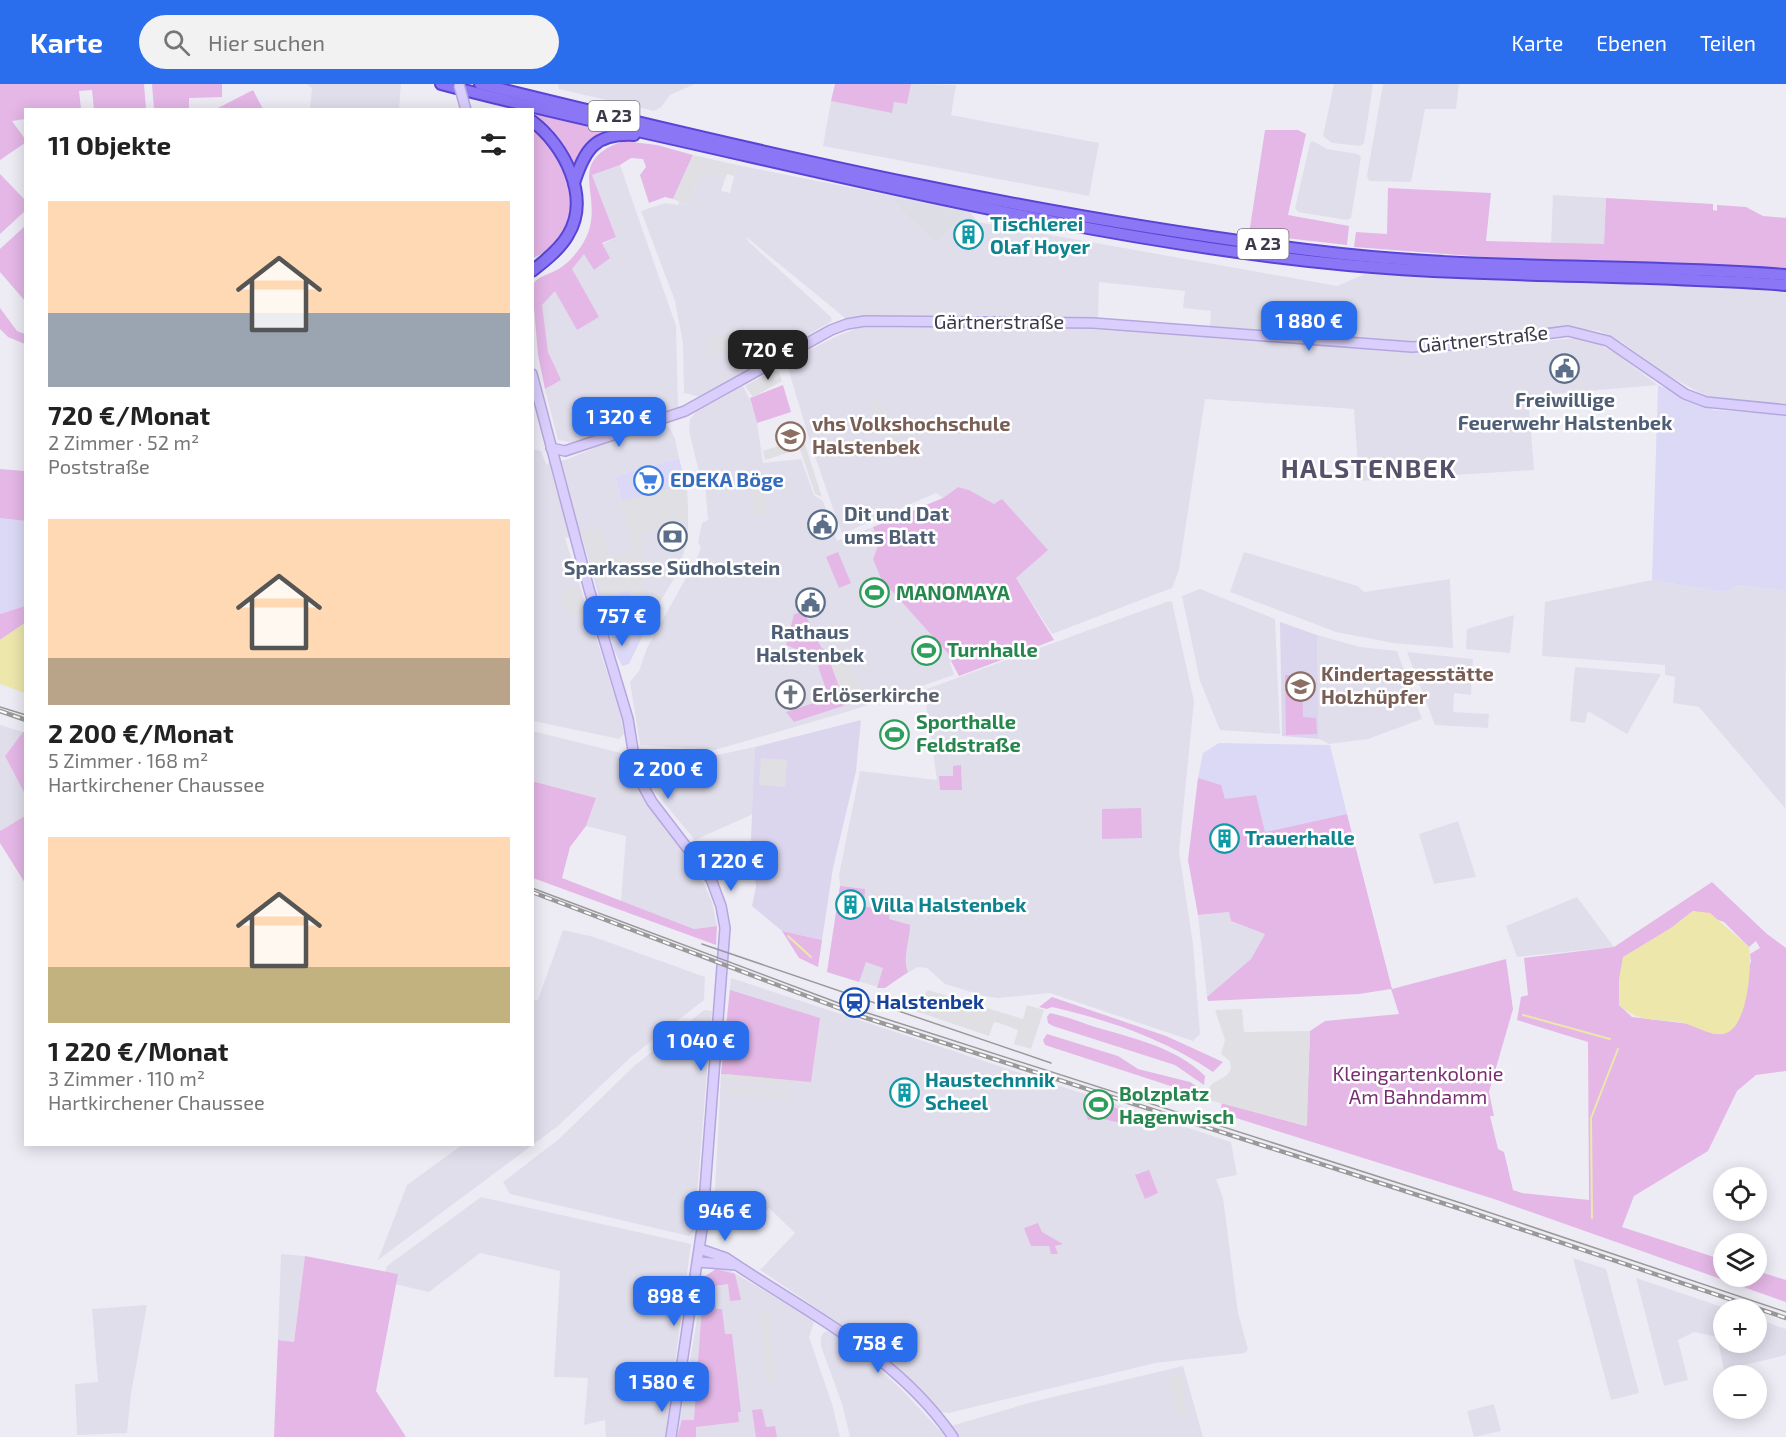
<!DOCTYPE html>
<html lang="de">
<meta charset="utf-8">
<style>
:root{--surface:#fff;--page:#f2f2f2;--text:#222;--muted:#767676;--accent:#2a6eee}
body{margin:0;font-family:"Exo 2",sans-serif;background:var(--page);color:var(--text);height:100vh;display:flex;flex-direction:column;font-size:22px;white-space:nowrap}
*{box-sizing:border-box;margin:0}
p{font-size:20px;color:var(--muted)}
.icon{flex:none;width:33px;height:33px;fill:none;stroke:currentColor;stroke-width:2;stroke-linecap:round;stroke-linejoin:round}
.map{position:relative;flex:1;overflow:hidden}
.side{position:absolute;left:24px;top:24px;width:510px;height:1038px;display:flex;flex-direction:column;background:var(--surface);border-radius:0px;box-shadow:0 3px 15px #0003}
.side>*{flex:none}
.fabs{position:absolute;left:1713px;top:1083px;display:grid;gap:12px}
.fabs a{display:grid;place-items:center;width:54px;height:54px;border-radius:50%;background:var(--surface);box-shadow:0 3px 15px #0003;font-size:30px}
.price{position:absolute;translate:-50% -51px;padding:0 14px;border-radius:12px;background:var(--accent);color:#fff;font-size:20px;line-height:39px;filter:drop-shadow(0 2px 3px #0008)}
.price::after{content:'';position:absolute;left:50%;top:36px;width:18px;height:14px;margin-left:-9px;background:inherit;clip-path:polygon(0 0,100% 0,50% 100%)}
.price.on{background:#222;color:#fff}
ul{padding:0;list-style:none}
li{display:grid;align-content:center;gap:12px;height:318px;padding:0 24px}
li span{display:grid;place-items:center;height:186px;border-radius:0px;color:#555}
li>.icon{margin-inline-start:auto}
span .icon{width:108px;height:108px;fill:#fffc;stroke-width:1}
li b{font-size:26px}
h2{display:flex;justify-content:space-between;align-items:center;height:72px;padding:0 24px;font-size:26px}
header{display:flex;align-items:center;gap:36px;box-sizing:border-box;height:84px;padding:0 30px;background:var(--accent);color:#fff}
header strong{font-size:28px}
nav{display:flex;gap:33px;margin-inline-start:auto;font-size:21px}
.search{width:420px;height:54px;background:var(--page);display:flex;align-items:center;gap:15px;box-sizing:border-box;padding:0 21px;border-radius:33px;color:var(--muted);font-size:22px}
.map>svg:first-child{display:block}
.residential{fill:#e1deec}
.commercial{fill:#dbd9f5}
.industrial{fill:#dddde5}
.education{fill:#dbd6ed}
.green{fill:#e4b7e6;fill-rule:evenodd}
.parking{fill:#e0dfe4}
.water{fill:#ede7ac}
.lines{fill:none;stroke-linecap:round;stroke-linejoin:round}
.stream{stroke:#ede7ac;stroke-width:2}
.secondary-casing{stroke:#b4a7de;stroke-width:12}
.highway-casing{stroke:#5845d5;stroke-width:14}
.secondary{stroke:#dacffc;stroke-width:9}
.highway{stroke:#8b76f6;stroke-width:10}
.tram{stroke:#999;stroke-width:1.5}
.rail-casing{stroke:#999;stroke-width:4.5}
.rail{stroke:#fff;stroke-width:2;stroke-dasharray:7;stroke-linecap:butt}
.secondary-bridge-casing{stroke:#b4a7de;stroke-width:12;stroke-linecap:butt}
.secondary-bridge{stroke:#dacffc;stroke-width:9}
.labels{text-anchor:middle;stroke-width:5;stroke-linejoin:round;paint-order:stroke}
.shield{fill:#fff;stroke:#767480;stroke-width:1.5}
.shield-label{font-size:18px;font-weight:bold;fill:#3b3949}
.culture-label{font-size:20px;font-weight:bold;fill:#0d838f;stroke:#fff;text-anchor:start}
.street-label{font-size:20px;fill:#3b3949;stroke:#fff}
.service-label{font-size:20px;font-weight:bold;fill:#4e5e75;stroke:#fff}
.education-label{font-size:20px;font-weight:bold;fill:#785e54;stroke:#fff;text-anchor:start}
.shop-label{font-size:20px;font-weight:bold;fill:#366cbe;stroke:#fff;text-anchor:start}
.leisure-label{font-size:20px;font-weight:bold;fill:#27864d;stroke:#fff;text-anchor:start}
.worship-label{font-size:20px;font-weight:bold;fill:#5b616d;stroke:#fff;text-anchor:start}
.transit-label{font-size:20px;font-weight:bold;fill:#164399;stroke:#fff;text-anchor:start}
.park-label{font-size:20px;fill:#782f6f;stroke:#fff}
.district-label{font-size:26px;font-weight:bold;letter-spacing:1.5px;fill:#54516b;stroke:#fff}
</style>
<header>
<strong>Karte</strong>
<div class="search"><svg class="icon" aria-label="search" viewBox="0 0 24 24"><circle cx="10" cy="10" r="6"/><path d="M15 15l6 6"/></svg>Hier suchen</div>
<nav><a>Karte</a><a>Ebenen</a><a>Teilen</a></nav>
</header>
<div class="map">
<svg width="1786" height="1353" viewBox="0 0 1786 1353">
<rect width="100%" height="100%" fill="#edecf5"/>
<g class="residential">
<path d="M 307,0 L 401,0 L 399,25 L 310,25 L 312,4 Z"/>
<path d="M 558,0 L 695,0 L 670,11 L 661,23 L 654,27 L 559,5 Z"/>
<path d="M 911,0 L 956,1 L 951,31 L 1099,59 L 1089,112 L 823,62 L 831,17 L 892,28 L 894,18 L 907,20 Z"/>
<path d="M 1334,0 L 1373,0 L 1364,59 L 1360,62 L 1332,59 L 1323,52 Z"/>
<path d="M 1383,0 L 1459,0 L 1456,25 L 1425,25 L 1411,98 L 1369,97 L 1367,92 Z"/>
<path d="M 1313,57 L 1327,65 L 1358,70 L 1361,73 L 1351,134 L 1347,136 L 1298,128 L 1295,124 L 1310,59 Z"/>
<path d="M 620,81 L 676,242 L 678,323 L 623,343 L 613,321 L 587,343 L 591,354 L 575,359 L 558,356 L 545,305 L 560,296 L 548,268 L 541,221 L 584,170 L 616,153 L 592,91 Z"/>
<path d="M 737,81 L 969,127 L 978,138 L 1337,202 L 1365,190 L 1643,199 L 1786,208 L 1786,321 L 1710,315 L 1663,288 L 1623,259 L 1599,247 L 1570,244 L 1473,256 L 1410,258 L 1210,243 L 1211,227 L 1183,224 L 1185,207 L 1099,198 L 1098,235 L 960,231 L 845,234 L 745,152 L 749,158 L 831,233 L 832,237 L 700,313 L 684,309 L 683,259 L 675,217 L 641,127 L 665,119 L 678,121 L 679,118 L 687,121 L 701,88 L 725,95 L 721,107 L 730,109 Z"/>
<path d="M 1553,111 L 1606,114 L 1604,161 L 1551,160 Z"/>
<path d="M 874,238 L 1057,243 L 1432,268 L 1575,254 L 1592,256 L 1615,269 L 1658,301 L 1528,312 L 1534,386 L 1359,397 L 1354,325 L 1205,315 L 1179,486 L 1172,504 L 1052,550 L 1016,494 L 994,421 L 969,406 L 958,403 L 943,414 L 936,409 L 842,450 L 812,364 L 786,278 L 837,252 Z"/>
<path d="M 743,302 L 750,316 L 757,339 L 763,379 L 801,375 L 814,411 L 823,417 L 837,457 L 873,443 L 879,459 L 873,475 L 881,495 L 953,575 L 950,578 L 954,591 L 853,626 L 715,666 L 640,661 L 630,598 L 639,587 L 647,564 L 697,474 L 701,464 L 698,458 L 702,439 L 708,436 L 705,401 L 701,397 L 689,346 L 690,335 L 696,328 Z"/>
<path d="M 665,341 L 670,344 L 675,355 L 679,374 L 615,392 L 633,465 L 609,473 L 600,444 L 565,454 L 621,633 L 624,650 L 619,655 L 533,637 L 532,365 L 541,367 L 546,380 L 568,375 L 608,358 Z"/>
<path d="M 688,435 L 688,453 L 679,486 L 654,528 L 642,494 L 650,491 L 640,451 Z"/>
<path d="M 1244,468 L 1358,502 L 1364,508 L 1450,495 L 1453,564 L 1393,559 L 1336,548 L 1230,508 Z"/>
<path d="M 1652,496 L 1724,508 L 1739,501 L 1786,507 L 1785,724 L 1699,623 L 1673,619 L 1675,593 L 1665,591 L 1665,581 L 1542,572 L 1545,518 Z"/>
<path d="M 1200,505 L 1275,535 L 1280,650 L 1220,646 L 1200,597 L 1182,512 Z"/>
<path d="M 1169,517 L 1172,518 L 1194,617 L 1179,767 L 1193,860 L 1200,950 L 1193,957 L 1050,909 L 998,914 L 984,912 L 945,900 L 927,884 L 918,883 L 881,904 L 827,888 L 840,802 L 839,791 L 860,687 L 937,696 L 924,606 Z"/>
<path d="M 1514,531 L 1510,569 L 1466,565 L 1467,545 Z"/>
<path d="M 1317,551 L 1360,563 L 1397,567 L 1422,635 L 1368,655 L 1329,660 L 1319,655 Z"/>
<path d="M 1407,568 L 1473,575 L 1471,611 L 1454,609 L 1453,628 L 1489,630 L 1488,644 L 1435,641 Z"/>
<path d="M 1575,583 L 1661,590 L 1627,650 L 1588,627 L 1585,639 L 1570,637 Z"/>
<path d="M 0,641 L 23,648 L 5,672 L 26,710 L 25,732 L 0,747 Z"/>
<path d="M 532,647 L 621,669 L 627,675 L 636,704 L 696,783 L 712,818 L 717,842 L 694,845 L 621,817 L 626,752 L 586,742 L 596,714 L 533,697 Z"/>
<path d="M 755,663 L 753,730 L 695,756 L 655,708 L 646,691 L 641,668 L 686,669 L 685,684 L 717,685 L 717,671 Z"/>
<path d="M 1458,737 L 1476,793 L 1434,800 L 1419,750 Z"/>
<path d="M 1577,813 L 1614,863 L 1517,873 L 1506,842 Z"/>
<path d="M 1229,828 L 1231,837 L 1265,850 L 1251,875 L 1207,913 L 1198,831 Z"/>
<path d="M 563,846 L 594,853 L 705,893 L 704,916 L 631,973 L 558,1042 L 378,1176 L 407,1101 L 462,1061 L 532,1060 L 533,916 L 538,916 Z"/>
<path d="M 731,894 L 1231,1058 L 1237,1091 L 1216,1095 L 1223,1114 L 1238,1229 L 1248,1265 L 1245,1269 L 1155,1279 L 949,1329 L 942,1328 L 881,1268 L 760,1186 L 795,1149 L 769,1124 L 763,1130 L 714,1127 L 721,990 Z"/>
<path d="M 704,926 L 712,927 L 694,1147 L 689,1152 L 510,1110 L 503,1098 L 559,1055 L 634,982 Z"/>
<path d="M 481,1113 L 691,1160 L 665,1353 L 606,1353 L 605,1336 L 584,1341 L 588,1294 L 554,1293 L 560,1187 L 480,1169 L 429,1208 L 394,1200 L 397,1190 L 385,1188 L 387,1182 Z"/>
<path d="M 281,1170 L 305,1172 L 294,1258 L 278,1256 Z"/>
<path d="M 1573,1174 L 1606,1185 L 1639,1309 L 1611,1316 Z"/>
<path d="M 716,1185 L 731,1187 L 812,1235 L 814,1239 L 809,1253 L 832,1320 L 840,1353 L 677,1353 L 704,1193 Z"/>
<path d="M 1636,1194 L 1728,1225 L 1724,1226 L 1724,1258 L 1756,1258 L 1757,1235 L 1786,1245 L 1786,1271 L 1724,1286 L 1717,1253 L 1694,1248 L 1678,1256 L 1688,1296 L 1664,1302 Z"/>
<path d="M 147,1221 L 131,1310 L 127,1349 L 77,1351 L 75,1300 L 98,1298 L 92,1225 Z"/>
<path d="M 830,1247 L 864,1271 L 902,1306 L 946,1353 L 850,1353 L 842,1320 L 821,1262 L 821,1253 L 824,1248 Z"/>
<path d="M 1183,1282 L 1203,1353 L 957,1353 L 951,1342 L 1032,1318 Z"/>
<path d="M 1494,1320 L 1501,1347 L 1474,1353 L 1467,1327 Z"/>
</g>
<g class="commercial">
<path d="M 1658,301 L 1714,326 L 1786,331 L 1786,507 L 1739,501 L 1724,508 L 1652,496 Z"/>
<path d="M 679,374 L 687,405 L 688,435 L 640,451 L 650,492 L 642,494 L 654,528 L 629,580 L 622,582 L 614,566 L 581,449 L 601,444 L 609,473 L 633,465 L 615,392 Z"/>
<path d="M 0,434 L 25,437 L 25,522 L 0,530 Z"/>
<path d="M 1219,659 L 1330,661 L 1347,730 L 1265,748 L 1198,694 L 1203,669 Z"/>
</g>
<path class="industrial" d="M 894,114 L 964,128 L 937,158 L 901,125 Z"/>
<g class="education">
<path d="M 1280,538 L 1317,551 L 1319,655 L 1282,652 Z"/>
<path d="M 861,636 L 856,687 L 833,784 L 822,856 L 782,847 L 752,822 L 756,803 L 751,754 L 755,663 Z"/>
</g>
<g class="green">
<path d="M 0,0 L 144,0 L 146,25 L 94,25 L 92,6 L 79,7 L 81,25 L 26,26 L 25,35 L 12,37 L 25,55 L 25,59 L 0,76 Z"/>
<path d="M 152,0 L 222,0 L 222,13 L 189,14 L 189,25 L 154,25 Z"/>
<path d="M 835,0 L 911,0 L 907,20 L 894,18 L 892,29 L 831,17 Z"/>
<path d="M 253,6 L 263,25 L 216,25 Z"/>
<path d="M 533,30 L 608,47 L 608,49 L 574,87 L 533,34 Z"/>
<path d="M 532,40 C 540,48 549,56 555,64 C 575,93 579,137 553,163 C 548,168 539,171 533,174 Z"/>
<path d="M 1265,46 L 1298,46 L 1306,50 L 1288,131 L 1349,142 L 1347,161 L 1249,150 Z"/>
<path d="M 624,57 L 657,61 L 693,71 L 673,115 L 665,113 L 649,119 L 640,91 L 646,83 L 643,75 L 631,74 L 620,81 L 592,91 L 616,153 L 602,159 L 610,174 L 594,186 L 584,170 L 572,185 L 599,233 L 577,246 L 555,207 L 542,221 L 548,268 L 561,296 L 545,305 L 538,271 L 532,201 C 540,190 553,190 563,182 C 573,175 584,160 588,149 C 603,109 564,77 624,57 Z"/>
<path d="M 0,90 L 26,117 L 25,127 L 0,150 Z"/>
<path d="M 1388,104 L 1491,109 L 1486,157 L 1604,160 L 1606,114 L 1713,120 L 1713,126 L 1717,127 L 1717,121 L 1746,123 L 1763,132 L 1786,134 L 1786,184 L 1498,174 L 1354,163 L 1356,148 L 1387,150 Z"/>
<path d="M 25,142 L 25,217 L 0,188 L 0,165 Z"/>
<path d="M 0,224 L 17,247 L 25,250 L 25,260 L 8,253 L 0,245 Z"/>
<path d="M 783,301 L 791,328 L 757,339 L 750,314 Z"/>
<path d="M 613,320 L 623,343 L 591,354 L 587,343 L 582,344 L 579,334 Z"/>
<path d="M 0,385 L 25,387 L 25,437 L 0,434 Z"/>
<path d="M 958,403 L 969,406 L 994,420 L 1002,415 L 1048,466 L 1016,494 L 1054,556 L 959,592 L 951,577 L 953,575 L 881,495 L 873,475 L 879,459 L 873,443 L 943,414 Z"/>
<path d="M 838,468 L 851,499 L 839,504 L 826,473 Z"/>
<path d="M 25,522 L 25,539 L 0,556 L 0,530 Z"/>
<path d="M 804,528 L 821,563 L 826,567 L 846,621 L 794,638 L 786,628 L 829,614 L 818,582 L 822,579 L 817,569 L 803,568 L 786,561 L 794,530 Z"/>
<path d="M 1285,591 L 1302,591 L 1303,633 L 1316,634 L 1317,650 L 1286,651 Z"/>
<path d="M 23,648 L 26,649 L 25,710 L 5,672 Z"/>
<path d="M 686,669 L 717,671 L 717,686 L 685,684 Z"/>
<path d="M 961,681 L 962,706 L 940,706 L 939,692 L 953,692 L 953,682 Z"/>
<path d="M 1198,694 L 1221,701 L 1225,715 L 1256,711 L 1265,748 L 1347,730 L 1392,905 L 1506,875 L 1513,925 L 1489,1008 L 1494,1032 L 1490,1032 L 1498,1065 L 1504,1068 L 1513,1106 L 1522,1109 L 1589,1116 L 1588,958 L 1517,936 L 1521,913 L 1528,911 L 1524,874 L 1614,863 L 1712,798 L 1767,850 L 1786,864 L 1786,987 L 1756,991 L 1737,1007 L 1708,1067 L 1634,1112 L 1622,1143 L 1723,1176 L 1724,1192 L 1756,1192 L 1757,1187 L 1786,1196 L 1786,1218 L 1494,1115 L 1220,1029 L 1222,1019 L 1306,1042 L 1310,947 L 1325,937 L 1399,930 L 1391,905 L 1359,910 L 1208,917 L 1207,913 L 1251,875 L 1265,850 L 1231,837 L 1229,828 L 1198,831 L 1188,776 ZM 1693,827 L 1724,838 L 1749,863 L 1756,857 L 1760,864 L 1750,870 L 1751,878 L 1714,950 L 1690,940 L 1632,933 L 1619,921 L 1624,873 L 1671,844 Z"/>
<path d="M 532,697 L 596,714 L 586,742 L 570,763 L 562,794 L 694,845 L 717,842 L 716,861 L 533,794 Z"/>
<path d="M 1141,724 L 1142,754 L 1102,755 L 1102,725 Z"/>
<path d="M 25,732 L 25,799 L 0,759 L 0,747 Z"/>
<path d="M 840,802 L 865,805 L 864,823 L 890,824 L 889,835 L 910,841 C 910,856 902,874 908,888 L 885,904 L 877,904 L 883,884 L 866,878 L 859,898 L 827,888 Z"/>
<path d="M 782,847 L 822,856 L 818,883 L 799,874 Z"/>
<path d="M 730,906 L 820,934 L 811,998 L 721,990 Z"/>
<path d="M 1052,913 L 1166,952 L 1223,978 L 1213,988 C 1164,955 1109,936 1052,923 L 1047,925 L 1039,923 Z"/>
<path d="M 1050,929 C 1065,932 1080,938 1095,943 C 1132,954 1176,963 1205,992 L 1204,1001 L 1175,981 L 1053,942 L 1048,939 L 1047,933 Z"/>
<path d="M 1047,950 L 1118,972 L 1138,985 L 1190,998 L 1202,1006 L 1198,1011 L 1045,961 L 1043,956 Z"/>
<path d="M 1090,1015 L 1125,1027 L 1121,1039 L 1103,1035 L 1088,1036 L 1086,1029 Z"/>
<path d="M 1149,1086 L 1158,1109 L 1145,1115 L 1135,1091 Z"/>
<path d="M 1038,1139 L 1042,1148 L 1063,1160 L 1055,1162 L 1058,1170 L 1051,1170 L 1049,1162 L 1031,1162 L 1024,1144 Z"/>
<path d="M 305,1172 L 398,1190 L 376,1307 L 406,1353 L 274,1353 L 278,1256 L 294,1258 Z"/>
<path d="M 716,1185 L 735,1190 L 741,1216 L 730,1217 L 728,1200 L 713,1202 L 716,1225 L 722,1225 L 725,1250 L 732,1250 L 741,1328 L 738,1328 L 739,1338 L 696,1343 L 696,1353 L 677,1353 L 682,1336 L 694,1336 L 704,1193 Z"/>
<path d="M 762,1325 L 766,1343 L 775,1342 L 777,1353 L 756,1353 L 752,1326 Z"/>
</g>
<g class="parking">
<path d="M 693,71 L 737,81 L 734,92 L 727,90 L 725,95 L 701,88 L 687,121 L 673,115 Z"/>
<path d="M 730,250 L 735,259 L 712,272 L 704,255 Z"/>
<path d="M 773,286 L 779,288 L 782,297 L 753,313 L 745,302 Z"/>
<path d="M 878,315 L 902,351 L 893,358 L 868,322 Z"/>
<path d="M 802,351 L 822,413 L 815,410 L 800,365 L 765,376 L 763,367 L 797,356 Z"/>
<path d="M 761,390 L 767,431 L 755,433 L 749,391 Z"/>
<path d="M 675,403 L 678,407 L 687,405 L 688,435 L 640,451 L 650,492 L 642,494 L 653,525 L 642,543 L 629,506 L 602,515 L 581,449 L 601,444 L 609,473 L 633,465 L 621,417 Z"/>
<path d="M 577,502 L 584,528 L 569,532 L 561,507 Z"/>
<path d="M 843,561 L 863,615 L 846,621 L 826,567 Z"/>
<path d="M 761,674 L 787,676 L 785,703 L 759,701 Z"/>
<path d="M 928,906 L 1023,935 L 1027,921 L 1044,926 L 1031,965 L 1014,960 L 1018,946 L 999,939 L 994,938 L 989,952 L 915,927 L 918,916 Z"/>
<path d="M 1242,925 L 1244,948 L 1310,947 L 1307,1042 L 1205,1015 L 1205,1009 L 1212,1000 L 1227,991 L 1231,985 L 1230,977 L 1221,970 L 1225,956 L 1215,926 Z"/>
<path d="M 726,990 L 787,996 L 787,1003 L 725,997 Z"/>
<path d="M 724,1002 L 787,1008 L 787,1014 L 724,1008 Z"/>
<path d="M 759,1225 L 770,1228 L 776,1299 L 766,1300 Z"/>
<path d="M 1178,1291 L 1179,1294 L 1182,1293 L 1185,1303 L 1181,1304 L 1188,1332 L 1179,1334 L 1168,1293 Z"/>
</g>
<g class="water">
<path d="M 25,539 L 25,609 L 0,600 L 0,556 Z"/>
<path d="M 1693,827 L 1710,829 L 1749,863 C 1752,882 1748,946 1723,950 C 1708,952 1693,940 1679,938 C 1654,935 1638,938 1619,921 L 1619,895 L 1623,873 L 1671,844 Z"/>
</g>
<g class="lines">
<g class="stream">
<path d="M 788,852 L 811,873"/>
<path d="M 1523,931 L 1610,955"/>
<path d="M 1592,1134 L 1591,1034 L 1618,965"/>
</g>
<defs>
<g id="secondary">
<path d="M 532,290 L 589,505 L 628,635 L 637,691 L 652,718 L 711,795 L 721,822 L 725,844 L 702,1145 L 671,1353"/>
<path d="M 551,364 L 565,367 L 685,327 L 831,246 L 847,240 L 865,237 L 1093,239 L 1412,263 L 1467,260 L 1568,247 L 1608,257 L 1685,310 L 1706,318 L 1786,326"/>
<path d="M 700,1165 L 726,1174 C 807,1229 896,1270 953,1353"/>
<path d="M 698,1178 L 736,1181"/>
</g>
<g id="highway">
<path d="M 441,0 C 542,27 645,48 748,72 C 945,117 1146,162 1348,181 C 1494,194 1640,190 1786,201"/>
<path d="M 480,0 C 764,70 1051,137 1341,170 C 1489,186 1638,180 1786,191"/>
<path d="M 532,37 C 564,61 591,113 568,151 C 560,165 545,177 532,187"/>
<path d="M 574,99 C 585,65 595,49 634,51"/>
</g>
</defs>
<use href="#secondary" class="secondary-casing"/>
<use href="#highway" class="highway-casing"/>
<use href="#secondary" class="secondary"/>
<use href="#highway" class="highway"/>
<g class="tram">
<path d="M 0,623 L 26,631"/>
<path d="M 532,804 L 852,924 L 1464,1120 L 1786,1228"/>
<path d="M 702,860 L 1051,979"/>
</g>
<defs>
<g id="rail">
<path d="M 0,627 L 26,636"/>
<path d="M 532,808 L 857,931 L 1461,1125 L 1786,1234"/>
</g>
</defs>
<use href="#rail" class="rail-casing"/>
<use href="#rail" class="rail"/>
<defs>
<path id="secondary-bridge" d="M 459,1 L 466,26"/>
</defs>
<use href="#secondary-bridge" class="secondary-bridge-casing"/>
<use href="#secondary-bridge" class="secondary-bridge"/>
</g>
<defs>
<symbol id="building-ring" viewBox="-11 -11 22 22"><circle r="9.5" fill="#fff" stroke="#0f9aa8" stroke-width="1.5"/><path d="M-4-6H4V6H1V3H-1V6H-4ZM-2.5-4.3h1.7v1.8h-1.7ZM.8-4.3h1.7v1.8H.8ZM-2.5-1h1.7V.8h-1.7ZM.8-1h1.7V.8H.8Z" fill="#0f9aa8"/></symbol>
<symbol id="civic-ring" viewBox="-11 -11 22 22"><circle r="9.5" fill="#fff" stroke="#5c6f8a" stroke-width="1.5"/><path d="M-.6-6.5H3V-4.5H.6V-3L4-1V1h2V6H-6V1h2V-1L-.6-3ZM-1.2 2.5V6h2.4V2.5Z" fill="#5c6f8a"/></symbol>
<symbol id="university-ring" viewBox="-11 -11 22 22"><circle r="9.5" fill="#fff" stroke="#8d6e63" stroke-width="1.5"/><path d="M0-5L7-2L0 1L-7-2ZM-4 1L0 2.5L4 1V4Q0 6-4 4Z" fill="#8d6e63"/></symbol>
<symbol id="supermarket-ring" viewBox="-11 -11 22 22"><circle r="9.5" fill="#fff" stroke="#3f7fe0" stroke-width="1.5"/><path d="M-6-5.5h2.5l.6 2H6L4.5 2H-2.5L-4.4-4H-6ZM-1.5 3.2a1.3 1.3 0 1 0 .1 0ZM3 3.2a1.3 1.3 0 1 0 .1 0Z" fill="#3f7fe0"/></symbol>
<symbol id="bank-ring" viewBox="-11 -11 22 22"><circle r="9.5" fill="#fff" stroke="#5c6f8a" stroke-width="1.5"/><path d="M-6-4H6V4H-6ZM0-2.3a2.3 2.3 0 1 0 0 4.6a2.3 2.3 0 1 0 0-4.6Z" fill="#5c6f8a"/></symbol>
<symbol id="stadium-ring" viewBox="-11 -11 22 22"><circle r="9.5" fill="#fff" stroke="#2e9e5b" stroke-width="1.5"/><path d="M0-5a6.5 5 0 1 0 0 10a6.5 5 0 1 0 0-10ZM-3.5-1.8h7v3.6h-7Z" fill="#2e9e5b"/></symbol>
<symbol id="school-ring" viewBox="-11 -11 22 22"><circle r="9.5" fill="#fff" stroke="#8d6e63" stroke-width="1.5"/><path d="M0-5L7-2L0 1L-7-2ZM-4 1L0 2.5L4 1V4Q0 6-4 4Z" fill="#8d6e63"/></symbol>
<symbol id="church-ring" viewBox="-11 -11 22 22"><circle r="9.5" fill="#fff" stroke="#6b7280" stroke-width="1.5"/><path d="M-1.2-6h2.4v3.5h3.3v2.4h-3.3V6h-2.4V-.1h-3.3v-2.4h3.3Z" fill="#6b7280"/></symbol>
<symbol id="station-ring" viewBox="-11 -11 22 22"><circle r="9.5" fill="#fff" stroke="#1a4fb4" stroke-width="1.5"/><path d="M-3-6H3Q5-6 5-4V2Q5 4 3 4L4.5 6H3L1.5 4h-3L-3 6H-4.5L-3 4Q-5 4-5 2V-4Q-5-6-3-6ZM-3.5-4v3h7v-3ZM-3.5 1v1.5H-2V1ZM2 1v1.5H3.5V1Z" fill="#1a4fb4"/></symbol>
</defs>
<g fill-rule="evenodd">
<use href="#building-ring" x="952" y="134" width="33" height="33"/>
<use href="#civic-ring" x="1548" y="268" width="33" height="33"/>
<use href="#university-ring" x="774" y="336" width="33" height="33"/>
<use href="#supermarket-ring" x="632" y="380" width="33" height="33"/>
<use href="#civic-ring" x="806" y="424" width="33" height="33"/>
<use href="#bank-ring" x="656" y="436" width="33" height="33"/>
<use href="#stadium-ring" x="858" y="492" width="33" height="33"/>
<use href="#civic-ring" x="794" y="502" width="33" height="33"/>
<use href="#stadium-ring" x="910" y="550" width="33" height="33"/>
<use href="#school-ring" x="1284" y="586" width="33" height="33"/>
<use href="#church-ring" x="774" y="594" width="33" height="33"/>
<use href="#stadium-ring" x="878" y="634" width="33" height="33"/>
<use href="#building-ring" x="1208" y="738" width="33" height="33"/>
<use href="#building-ring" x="834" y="804" width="33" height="33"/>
<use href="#station-ring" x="838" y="902" width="33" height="33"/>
<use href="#building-ring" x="888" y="992" width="33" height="33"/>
<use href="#stadium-ring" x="1082" y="1004" width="33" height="33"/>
</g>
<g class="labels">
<g class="shield">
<rect x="588.5" y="17" width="51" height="30" rx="4.5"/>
<rect x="1237.5" y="145" width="51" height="30" rx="4.5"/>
</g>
<g class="shield-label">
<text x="614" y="38">A 23</text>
<text x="1263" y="166">A 23</text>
</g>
<g class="culture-label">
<text x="990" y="147">Tischlerei<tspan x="990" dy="23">Olaf Hoyer</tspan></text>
<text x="1245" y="761">Trauerhalle</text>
<text x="871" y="828">Villa Halstenbek</text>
<text x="925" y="1003">Haustechnnik<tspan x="925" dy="23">Scheel</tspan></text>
</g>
<g class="street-label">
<text x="999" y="245">Gärtnerstraße</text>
<text transform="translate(1483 255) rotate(-6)" y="7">Gärtnerstraße</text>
</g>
<g class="service-label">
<text x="1565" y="323">Freiwillige<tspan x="1565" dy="23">Feuerwehr Halstenbek</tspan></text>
<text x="844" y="437" text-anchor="start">Dit und Dat<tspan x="844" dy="23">ums Blatt</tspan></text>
<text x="672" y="491">Sparkasse Südholstein</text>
<text x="810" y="555">Rathaus<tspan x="810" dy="23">Halstenbek</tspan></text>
</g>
<g class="education-label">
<text x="812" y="347">vhs Volkshochschule<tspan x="812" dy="23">Halstenbek</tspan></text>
<text x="1321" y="597">Kindertagesstätte<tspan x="1321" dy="23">Holzhüpfer</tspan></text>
</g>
<g class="shop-label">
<text x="670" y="403">EDEKA Böge</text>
</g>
<g class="leisure-label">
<text x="896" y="516">MANOMAYA</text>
<text x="947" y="573">Turnhalle</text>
<text x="916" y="645">Sporthalle<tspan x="916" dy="23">Feldstraße</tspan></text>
<text x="1119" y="1017">Bolzplatz<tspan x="1119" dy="23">Hagenwisch</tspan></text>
</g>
<g class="worship-label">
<text x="812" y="618">Erlöserkirche</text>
</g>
<g class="transit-label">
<text x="876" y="925">Halstenbek</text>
</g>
<g class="park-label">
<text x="1418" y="997">Kleingartenkolonie<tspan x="1418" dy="23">Am Bahndamm</tspan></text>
</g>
<g class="district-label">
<text x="1369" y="394">HALSTENBEK</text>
</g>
</g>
</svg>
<div class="fabs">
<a><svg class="icon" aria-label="locate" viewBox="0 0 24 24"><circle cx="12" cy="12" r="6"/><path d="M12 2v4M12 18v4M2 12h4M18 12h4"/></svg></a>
<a><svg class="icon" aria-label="layers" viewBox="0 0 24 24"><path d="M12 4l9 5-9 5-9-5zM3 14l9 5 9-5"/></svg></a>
<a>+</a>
<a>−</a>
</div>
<b class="price" style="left:1309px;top:268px">1 880 €</b>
<b class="price on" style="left:768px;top:297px">720 €</b>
<b class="price" style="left:619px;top:364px">1 320 €</b>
<b class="price" style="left:622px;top:563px">757 €</b>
<b class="price" style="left:668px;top:716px">2 200 €</b>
<b class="price" style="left:731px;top:808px">1 220 €</b>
<b class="price" style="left:701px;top:988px">1 040 €</b>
<b class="price" style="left:725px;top:1158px">946 €</b>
<b class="price" style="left:674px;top:1243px">898 €</b>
<b class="price" style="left:878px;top:1290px">758 €</b>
<b class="price" style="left:662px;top:1329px">1 580 €</b>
<section class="side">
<h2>11 Objekte<svg class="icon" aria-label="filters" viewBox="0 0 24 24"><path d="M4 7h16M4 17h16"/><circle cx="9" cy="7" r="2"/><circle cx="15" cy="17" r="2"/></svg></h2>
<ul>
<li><span style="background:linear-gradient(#ffd9b3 60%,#9aa5b1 0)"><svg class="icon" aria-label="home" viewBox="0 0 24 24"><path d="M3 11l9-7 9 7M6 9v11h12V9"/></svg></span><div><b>720 €/Monat</b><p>2 Zimmer · 52 m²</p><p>Poststraße</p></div></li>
<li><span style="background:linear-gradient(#ffd9b3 75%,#b9a48a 0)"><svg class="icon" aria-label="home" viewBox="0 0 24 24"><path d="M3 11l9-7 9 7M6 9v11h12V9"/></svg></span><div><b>2 200 €/Monat</b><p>5 Zimmer · 168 m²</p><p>Hartkirchener Chaussee</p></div></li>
<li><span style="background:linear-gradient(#ffd9b3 70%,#c2b280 0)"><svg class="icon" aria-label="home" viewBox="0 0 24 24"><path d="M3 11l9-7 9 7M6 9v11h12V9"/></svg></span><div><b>1 220 €/Monat</b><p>3 Zimmer · 110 m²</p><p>Hartkirchener Chaussee</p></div></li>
</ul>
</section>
</div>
